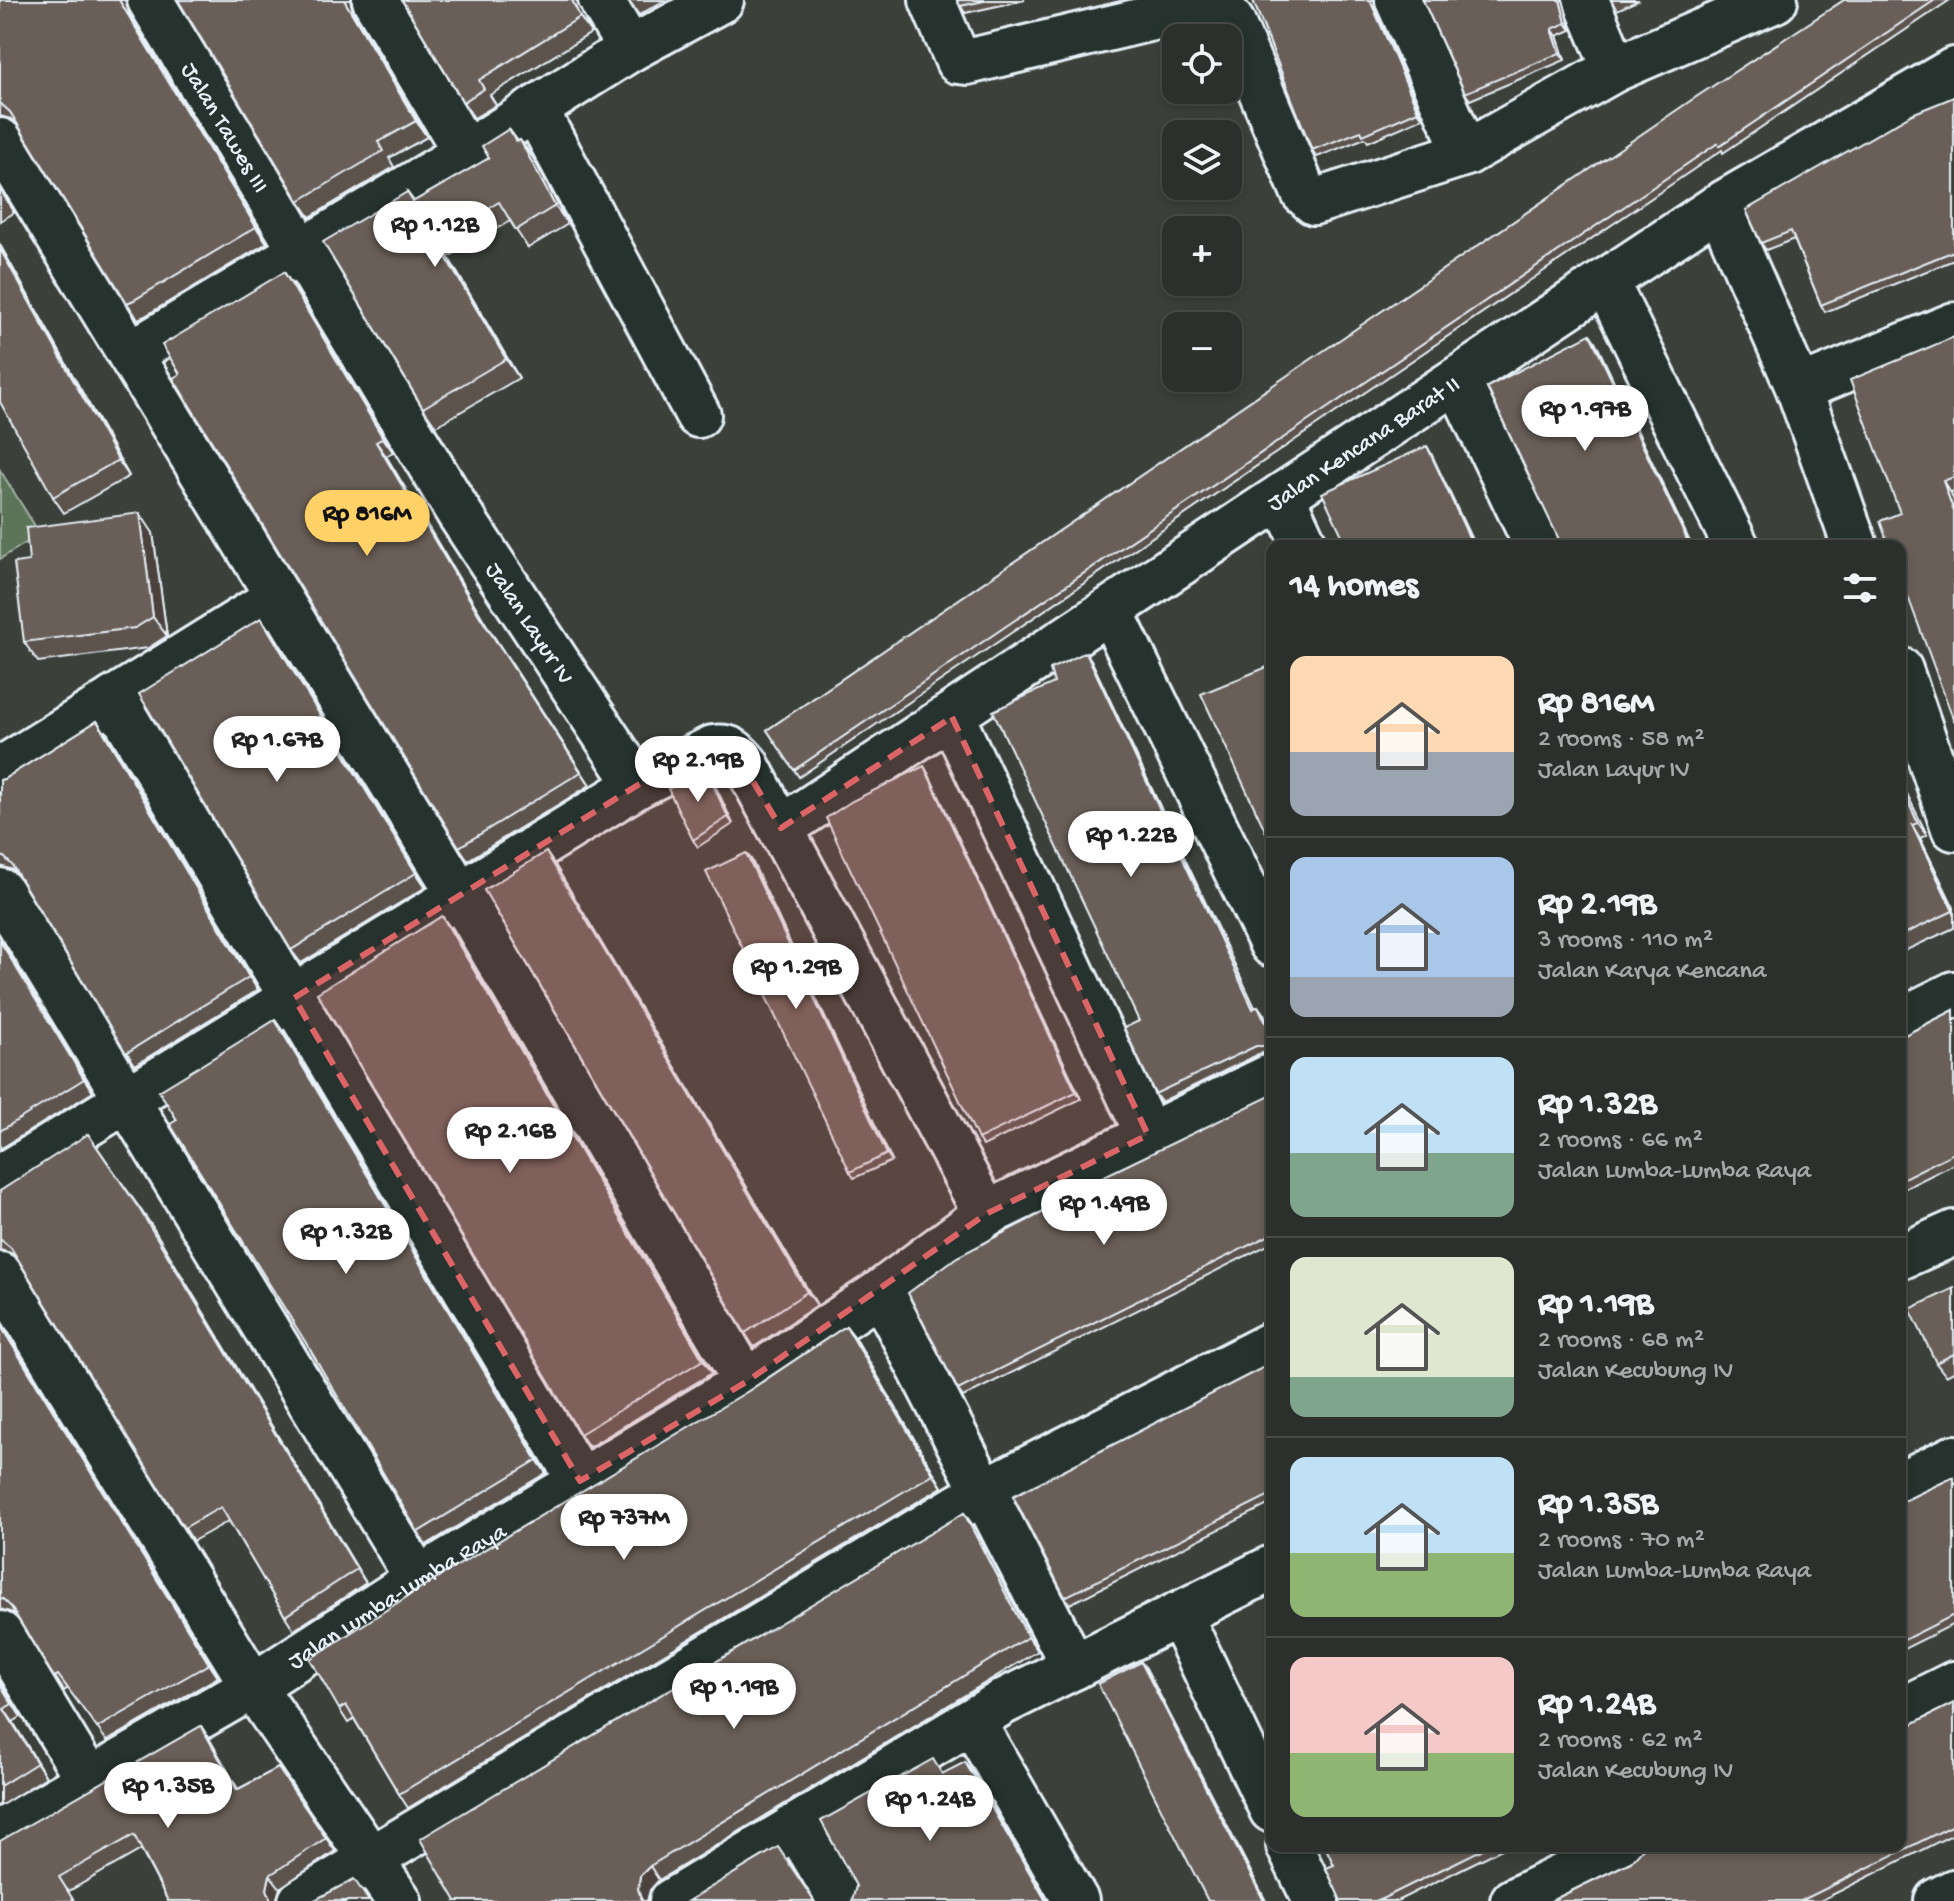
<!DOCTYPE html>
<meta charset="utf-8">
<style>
:root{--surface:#2c302c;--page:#343834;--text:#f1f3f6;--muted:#a6a9a9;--line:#484b48;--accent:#ffd166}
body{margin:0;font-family:"Gochi Hand",sans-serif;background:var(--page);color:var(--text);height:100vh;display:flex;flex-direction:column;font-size:30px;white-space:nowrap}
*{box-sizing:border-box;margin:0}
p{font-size:26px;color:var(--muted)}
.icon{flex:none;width:44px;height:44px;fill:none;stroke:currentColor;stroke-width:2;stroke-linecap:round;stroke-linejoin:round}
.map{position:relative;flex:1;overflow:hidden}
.drawer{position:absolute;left:1266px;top:540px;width:640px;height:1312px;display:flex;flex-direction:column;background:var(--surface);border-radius:16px;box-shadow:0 4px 12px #0003,0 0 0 2px var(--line)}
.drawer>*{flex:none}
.controls{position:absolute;left:1162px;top:24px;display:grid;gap:16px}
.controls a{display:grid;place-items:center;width:80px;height:80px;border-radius:16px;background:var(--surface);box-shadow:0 4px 12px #0003,0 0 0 2px var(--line);font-size:40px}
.price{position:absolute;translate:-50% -68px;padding:0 18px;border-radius:28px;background:#fff;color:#222;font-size:26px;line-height:52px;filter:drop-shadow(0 2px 4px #0008)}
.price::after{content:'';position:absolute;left:50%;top:48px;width:24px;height:18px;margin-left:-12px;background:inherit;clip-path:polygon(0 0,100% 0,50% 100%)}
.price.on{background:var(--accent);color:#111}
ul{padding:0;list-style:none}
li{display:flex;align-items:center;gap:24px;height:200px;padding:0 24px}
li+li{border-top:2px solid var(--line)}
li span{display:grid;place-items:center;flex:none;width:224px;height:160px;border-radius:16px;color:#555}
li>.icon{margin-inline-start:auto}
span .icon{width:96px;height:96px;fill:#fffc;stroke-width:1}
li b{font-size:34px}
h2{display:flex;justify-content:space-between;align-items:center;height:96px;padding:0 24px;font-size:34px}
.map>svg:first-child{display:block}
.green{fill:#5c7458;stroke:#a2b2a8;stroke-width:2}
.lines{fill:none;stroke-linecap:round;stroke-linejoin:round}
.minor-casing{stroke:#e8f1f8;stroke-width:50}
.minor{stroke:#26332d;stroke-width:44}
.wall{fill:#5c524d;stroke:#e8f1f8;stroke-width:2}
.shaded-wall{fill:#4b423e;stroke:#e8f1f8;stroke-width:2}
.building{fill:#6b5f59;stroke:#e8f1f8;stroke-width:2}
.marked{fill:#db6466;fill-opacity:0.2;stroke:#db6466;stroke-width:6;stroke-dasharray:16 10;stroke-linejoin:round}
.labels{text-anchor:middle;stroke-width:8;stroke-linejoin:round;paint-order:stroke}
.street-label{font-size:24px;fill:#e8f1f8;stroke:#26332d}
</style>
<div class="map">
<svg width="1954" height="1901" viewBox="0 0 1954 1901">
<rect width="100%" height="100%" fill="#3b403a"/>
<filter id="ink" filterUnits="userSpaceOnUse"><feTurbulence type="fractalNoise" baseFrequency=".0125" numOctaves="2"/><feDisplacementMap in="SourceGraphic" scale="16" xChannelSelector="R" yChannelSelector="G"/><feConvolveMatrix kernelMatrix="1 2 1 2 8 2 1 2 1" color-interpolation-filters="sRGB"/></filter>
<g filter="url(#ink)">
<path class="green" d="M 0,470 L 40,534 L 0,559 Z"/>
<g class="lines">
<defs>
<g id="minor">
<path id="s1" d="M 150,0 L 459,513 L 638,785"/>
<path d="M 375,0 L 466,153"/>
<path d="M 601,0 L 630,49"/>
<path d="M 932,0 L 958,61 L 967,62 L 1207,5 L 1222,8 L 1232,22 L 1304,193 L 1314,202 L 1466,153 L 1615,69 L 1775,0"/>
<path d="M 1398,0 L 1466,153"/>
<path d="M 1586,0 L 1615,69"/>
<path d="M 535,109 L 698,415"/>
<path d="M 0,141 L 460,895 L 746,1382"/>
<path d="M 1719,206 L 1799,389 L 1855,546"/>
<path d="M 1606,282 L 1736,546"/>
<path d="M 130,354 L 466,153 L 630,49 L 721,0"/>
<path d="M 1458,381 L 1537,546"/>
<path d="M 1799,389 L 1954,325"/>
<path d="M 1282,496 L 1305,546"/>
<path d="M 1111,612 L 1272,944"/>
<path d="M 1900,670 L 1954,828"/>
<path d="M 114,699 L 580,1481"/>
<path d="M 952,717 L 1148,1135"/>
<path d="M 0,770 L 278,597"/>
<path id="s2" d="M 781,828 L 1719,206 L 1954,70"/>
<path d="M 0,891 L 418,1579"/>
<path d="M 1900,1021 L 1954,994"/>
<path d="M 0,1178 L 638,785 L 713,748 C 730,746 735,751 746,764 L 986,1214"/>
<path d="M 1900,1257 L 1954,1233"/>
<path d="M 0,1275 L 253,1686 L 399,1901"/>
<path d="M 881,1292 L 1074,1667"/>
<path d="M 1900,1484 L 1954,1458"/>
<path d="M 1179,1614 L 1272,1810"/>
<path d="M 0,1634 L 88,1779"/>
<path d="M 1900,1711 L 1954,1684"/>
<path d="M 972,1721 L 1076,1901"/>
<path d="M 796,1826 L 841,1901"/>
<path id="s3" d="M 0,1832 L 253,1686 L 418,1579 L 746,1382 L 881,1292 L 986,1214 L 1272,1076"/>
<path d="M 1289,1846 L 1316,1901"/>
<path d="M 301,1901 L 983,1492 L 1272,1344"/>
<path d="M 672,1901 L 1003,1702 L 1272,1568"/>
<path d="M 1513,1901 L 1625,1846"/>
<path d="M 1937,1901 L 1954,1892"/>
</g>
</defs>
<use href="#minor" class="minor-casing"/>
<use href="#minor" class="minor"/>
</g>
<g class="wall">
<path d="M 0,0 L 129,13 L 267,243 L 145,316 L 138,319 L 127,303 L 18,125 L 11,119 L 0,116 Z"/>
<path d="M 178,0 L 350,0 L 353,12 L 427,137 L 389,158 L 394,167 L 310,217 L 299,201 Z"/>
<path d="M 402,0 L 576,0 L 591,33 L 490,95 L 496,105 L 474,118 L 463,102 Z"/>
<path d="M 628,0 L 665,0 L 639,15 Z"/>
<path d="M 957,0 L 1025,0 L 965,13 Z"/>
<path d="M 1253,0 L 1374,0 L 1375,9 L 1423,118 L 1368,142 L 1365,138 L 1317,157 L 1312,150 Z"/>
<path d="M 1423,0 L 1563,0 L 1571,30 L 1557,36 L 1565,60 L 1470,100 L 1465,93 Z"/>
<path d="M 1611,0 L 1639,0 L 1617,10 Z"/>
<path d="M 1844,0 L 1950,0 L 1723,153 L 1722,150 L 799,777 L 767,730 Z"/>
<path d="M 1954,97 L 1954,260 L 1825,312 L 1821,305 L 1794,239 L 1766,250 L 1761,243 Z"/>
<path d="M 509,129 L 518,141 L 520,140 L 533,158 L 568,224 L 528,248 L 510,221 L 448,257 L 519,378 L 436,426 L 423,408 L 407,192 L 414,201 L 489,158 Z"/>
<path d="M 0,189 L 14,213 L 0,221 Z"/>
<path d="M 0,245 L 129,476 L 64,513 L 53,497 Z"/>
<path d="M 284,272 L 293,286 L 393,452 L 386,456 L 489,629 L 590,785 L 468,860 L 459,847 L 180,374 Z"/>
<path d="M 1954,337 L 1954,491 L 1900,513 Z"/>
<path d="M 153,533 L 167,636 L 148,648 L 38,662 L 24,642 L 29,561 Z"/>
<path d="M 270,631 L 426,887 L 301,963 L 291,950 Z"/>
<path d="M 1091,660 L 1255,1008 L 1264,1014 L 1272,1032 L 1272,1054 L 1261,1053 L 1161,1102 L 1155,1094 L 1139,1021 L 1054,683 Z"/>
<path d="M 97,721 L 106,734 L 258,990 L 135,1065 L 18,875 L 13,870 L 0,866 L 0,780 L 4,779 Z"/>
<path d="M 928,773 L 1081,1099 L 983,1146 L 978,1139 Z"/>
<path d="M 711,777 L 733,824 L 698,847 L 693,840 Z"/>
<path d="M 1900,780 L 1927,835 L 1920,838 L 1954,908 L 1954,928 L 1900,953 Z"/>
<path d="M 746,853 L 751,859 L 892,1161 L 854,1178 L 850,1172 Z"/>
<path d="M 555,865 L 817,1305 L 754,1347 L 745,1333 Z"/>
<path d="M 442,916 L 451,929 L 712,1373 L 589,1447 L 580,1434 Z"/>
<path d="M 0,939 L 93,1092 L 0,1149 Z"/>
<path d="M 1954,1010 L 1954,1164 L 1900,1191 L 1900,1036 L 1905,1035 Z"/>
<path d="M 275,1020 L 284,1033 L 546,1473 L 426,1545 L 418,1532 L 177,1120 Z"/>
<path d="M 1272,1095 L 1272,1243 L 963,1397 L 958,1390 Z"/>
<path d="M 0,1191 L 150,1223 L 366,1583 L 294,1630 L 285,1616 L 229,1521 L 193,1541 L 18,1259 L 11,1253 L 0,1250 Z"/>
<path d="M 1954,1288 L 1954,1372 L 1946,1376 L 1936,1363 Z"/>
<path d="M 0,1323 L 218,1677 L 107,1741 L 68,1688 L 64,1691 L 18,1618 L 13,1613 L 0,1609 Z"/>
<path d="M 846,1326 L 856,1339 L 942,1487 L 408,1808 L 399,1794 L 354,1719 L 348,1723 L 339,1709 L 750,1390 Z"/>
<path d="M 1272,1363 L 1272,1503 L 1070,1604 L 1065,1597 Z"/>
<path d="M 1954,1477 L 1954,1624 L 1900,1651 L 1900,1500 L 1906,1500 Z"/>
<path d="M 964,1513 L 974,1527 L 1038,1651 L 659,1880 L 650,1890 L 456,1901 Z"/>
<path d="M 0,1682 L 21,1717 L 13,1722 L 46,1777 L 0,1806 Z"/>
<path d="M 1954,1703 L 1954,1834 L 1820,1901 L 1551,1901 Z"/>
<path d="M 201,1726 L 210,1740 L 238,1789 L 278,1768 L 335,1851 L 280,1888 L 276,1901 L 168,1901 L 141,1850 L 69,1891 L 3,1840 Z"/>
<path d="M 1325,1846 L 1508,1846 L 1397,1901 L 1341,1901 L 1334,1865 Z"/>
</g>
<g class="shaded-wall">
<path d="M 119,0 L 125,0 L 129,13 L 267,243 L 256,227 Z"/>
<path d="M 344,0 L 350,0 L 353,12 L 427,137 L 416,121 Z"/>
<path d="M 572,0 L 576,0 L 591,33 L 580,17 Z"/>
<path d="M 1370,0 L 1374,0 L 1375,9 L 1423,118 L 1418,111 Z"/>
<path d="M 1560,0 L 1563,0 L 1571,30 L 1566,23 Z"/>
<path d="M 1552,29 L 1557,36 L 1565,60 L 1560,53 Z"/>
<path d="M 520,140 L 533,158 L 568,224 L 555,206 Z"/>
<path d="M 435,239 L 448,257 L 519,378 L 506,359 Z"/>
<path d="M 0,245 L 129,476 L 118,460 L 0,249 Z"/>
<path d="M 284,272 L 293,286 L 393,452 L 383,438 Z"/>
<path d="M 1590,334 L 1595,341 L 1692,546 L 1690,546 Z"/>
<path d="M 376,442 L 386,456 L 489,629 L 590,785 L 479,615 Z"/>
<path d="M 1427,446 L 1431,453 L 1475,546 L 1473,546 Z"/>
<path d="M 1943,481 L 1951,493 L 1954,501 L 1954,512 Z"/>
<path d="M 140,513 L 153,533 L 167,636 L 153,617 Z"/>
<path d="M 261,618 L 270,631 L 426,887 L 416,873 Z"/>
<path d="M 1086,652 L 1091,660 L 1259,1016 L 1253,1009 Z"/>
<path d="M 97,721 L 106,734 L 258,990 L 249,977 Z"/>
<path d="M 924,766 L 928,773 L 1081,1099 L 1076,1092 Z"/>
<path d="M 706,770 L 711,777 L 733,824 L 728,817 Z"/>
<path d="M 1900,780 L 1927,835 L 1918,823 L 1900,785 Z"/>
<path d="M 1912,825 L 1920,838 L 1954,908 L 1954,913 Z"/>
<path d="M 546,852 L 555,865 L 817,1305 L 807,1292 Z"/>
<path d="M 746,853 L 751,859 L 892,1161 L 887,1154 Z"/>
<path d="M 442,916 L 451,929 L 712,1373 L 703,1360 Z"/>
<path d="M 0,939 L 93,1092 L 84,1079 Z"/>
<path d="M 1258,1006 L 1264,1014 L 1272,1032 L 1272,1036 Z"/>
<path d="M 275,1020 L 284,1033 L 546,1473 L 537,1460 Z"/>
<path d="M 88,1134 L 150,1223 L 366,1583 L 357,1569 Z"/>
<path d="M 0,1323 L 218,1677 L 209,1664 Z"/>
<path d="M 846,1326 L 856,1339 L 942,1487 L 933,1474 Z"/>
<path d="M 964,1513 L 974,1527 L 1038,1651 L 1028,1637 Z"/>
<path d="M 1141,1662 L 1146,1668 L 1266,1901 L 1264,1901 Z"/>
<path d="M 0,1682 L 21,1717 L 0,1684 Z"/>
<path d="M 4,1709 L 13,1722 L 46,1777 L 37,1763 Z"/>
<path d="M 201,1726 L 210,1740 L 246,1804 L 237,1790 Z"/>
<path d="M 965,1762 L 975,1776 L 1047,1901 L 1046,1901 Z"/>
<path d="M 650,1866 L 659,1880 L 650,1890 L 647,1901 L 642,1901 L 638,1889 L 640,1876 Z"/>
<path d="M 270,1875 L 280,1888 L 276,1901 L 271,1901 L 267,1889 Z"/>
</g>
<g class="building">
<path d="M 0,0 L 119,0 L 256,227 L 134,300 L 127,303 L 10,112 L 0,103 Z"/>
<path d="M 178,0 L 344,0 L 416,121 L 378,142 L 383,151 L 299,201 Z"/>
<path d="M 402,0 L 572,0 L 580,17 L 479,80 L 484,89 L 463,102 Z"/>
<path d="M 957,0 L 989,0 L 960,6 Z"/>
<path d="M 1253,0 L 1370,0 L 1418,111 L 1363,135 L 1361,131 L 1312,150 Z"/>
<path d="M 1423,0 L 1560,0 L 1566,23 L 1552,29 L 1560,53 L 1465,93 Z"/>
<path d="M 1844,0 L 1935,0 L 1719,146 L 1718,143 L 794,770 L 767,730 L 1693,99 Z"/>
<path d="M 1954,97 L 1954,251 L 1821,305 L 1791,231 L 1761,243 L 1746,210 L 1912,114 Z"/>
<path d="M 509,129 L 517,142 L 520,140 L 555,206 L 516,230 L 499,202 L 435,239 L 506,359 L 423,408 L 323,242 L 407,192 L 413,202 L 489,158 L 482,146 Z"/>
<path d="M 0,249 L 118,460 L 53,497 L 0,402 Z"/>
<path d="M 284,272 L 383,438 L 376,442 L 479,615 L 581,772 L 459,847 L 173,378 L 180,374 L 162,345 Z"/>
<path d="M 1590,334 L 1690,546 L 1562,546 L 1487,387 Z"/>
<path d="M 1954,337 L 1954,477 L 1943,481 L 1954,512 L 1954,721 L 1900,575 L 1900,546 L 1889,546 L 1880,521 L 1900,513 L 1850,380 Z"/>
<path d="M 1427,446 L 1473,546 L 1347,546 L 1322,493 Z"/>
<path d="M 140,513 L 153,617 L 135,628 L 24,642 L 14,563 L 29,561 L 26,528 Z"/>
<path d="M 261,618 L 416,873 L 291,950 L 139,694 Z"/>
<path d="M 1086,652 L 1253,1009 L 1258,1006 L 1272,1036 L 1272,1046 L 1256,1046 L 1155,1094 L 1124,1028 L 1139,1021 L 993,711 L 1054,683 L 1050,669 Z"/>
<path d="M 1272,665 L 1272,845 L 1201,694 Z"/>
<path d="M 97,721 L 249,977 L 126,1053 L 12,865 L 4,857 L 0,856 L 0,780 L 4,779 Z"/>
<path d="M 924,766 L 1076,1092 L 978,1139 L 826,818 L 852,801 Z"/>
<path d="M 706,770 L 728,817 L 693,840 L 668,789 Z"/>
<path d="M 1900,785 L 1918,823 L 1912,825 L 1953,911 L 1900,936 Z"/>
<path d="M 546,852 L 807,1292 L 745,1333 L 484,890 Z"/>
<path d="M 746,853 L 887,1154 L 850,1172 L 706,872 Z"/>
<path d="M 442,916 L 703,1360 L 580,1434 L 317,993 Z"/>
<path d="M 0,941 L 84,1079 L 0,1131 Z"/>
<path d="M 1954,1010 L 1954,1153 L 1900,1180 L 1900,1036 L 1905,1035 Z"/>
<path d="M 275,1020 L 537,1460 L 418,1532 L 306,1343 L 170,1124 L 177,1120 L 159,1091 Z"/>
<path d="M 1272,1095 L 1272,1234 L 958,1390 L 908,1293 L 957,1257 L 1094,1186 L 1092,1182 Z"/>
<path d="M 88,1134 L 140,1210 L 357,1569 L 285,1616 L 221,1507 L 184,1528 L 11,1248 L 0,1239 L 0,1191 Z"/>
<path d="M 1954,1288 L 1954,1354 L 1936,1363 L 1910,1309 Z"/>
<path d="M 0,1325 L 209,1664 L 97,1728 L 58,1675 L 54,1677 L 11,1607 L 3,1599 L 0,1598 Z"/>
<path d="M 846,1326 L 933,1474 L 399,1794 L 346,1705 L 339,1709 L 310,1659 L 422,1587 L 750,1390 Z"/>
<path d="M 1272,1363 L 1272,1494 L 1065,1597 L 1013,1496 Z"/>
<path d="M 1954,1477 L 1954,1615 L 1900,1642 L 1900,1500 L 1906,1500 Z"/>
<path d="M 964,1513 L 1028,1637 L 650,1866 L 640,1876 L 638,1889 L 642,1901 L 456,1901 L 420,1839 Z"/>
<path d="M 1141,1662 L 1264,1901 L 1208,1901 L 1098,1684 Z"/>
<path d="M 0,1684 L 12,1704 L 4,1709 L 37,1763 L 0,1786 Z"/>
<path d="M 1954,1703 L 1954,1825 L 1801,1901 L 1551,1901 L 1631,1862 L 1643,1848 L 1646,1846 L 1900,1846 L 1900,1727 L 1906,1727 Z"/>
<path d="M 201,1726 L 237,1790 L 278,1768 L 326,1838 L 270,1875 L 267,1889 L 271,1901 L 168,1901 L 134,1835 L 59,1877 L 74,1901 L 0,1901 L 0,1841 Z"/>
<path d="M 933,1759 L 942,1774 L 965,1762 L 1046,1901 L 852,1901 L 856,1886 L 821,1821 Z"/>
<path d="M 1325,1846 L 1489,1846 L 1378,1901 L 1341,1901 L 1326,1868 L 1334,1865 Z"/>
<path d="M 778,1847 L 814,1901 L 688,1901 Z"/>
<path d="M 354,1879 L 369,1901 L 313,1901 Z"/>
</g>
</g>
<path class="marked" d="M 952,717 L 1148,1135 L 986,1214 L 746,1382 L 580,1481 L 294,998 L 638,785 L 713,748 L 734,750 L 781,828 Z"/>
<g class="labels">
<g class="street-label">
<text dy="8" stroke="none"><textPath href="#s1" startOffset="148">Jalan Tawes III</textPath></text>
<text dy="8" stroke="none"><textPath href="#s2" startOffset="698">Jalan Kencana Barat II</textPath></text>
<text dy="8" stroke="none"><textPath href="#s1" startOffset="730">Jalan Layur IV</textPath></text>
<text dy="8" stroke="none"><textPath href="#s3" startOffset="462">Jalan Lumba-Lumba Raya</textPath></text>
</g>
</g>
</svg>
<div class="controls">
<a><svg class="icon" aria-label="locate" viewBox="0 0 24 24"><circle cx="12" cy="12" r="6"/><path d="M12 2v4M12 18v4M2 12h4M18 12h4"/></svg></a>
<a><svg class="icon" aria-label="layers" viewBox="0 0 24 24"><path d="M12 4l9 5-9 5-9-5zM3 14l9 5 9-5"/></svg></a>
<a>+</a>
<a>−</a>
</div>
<b class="price" style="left:435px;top:269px">Rp 1.12B</b>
<b class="price" style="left:1585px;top:453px">Rp 1.97B</b>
<b class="price on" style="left:367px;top:558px">Rp 816M</b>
<b class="price" style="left:277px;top:784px">Rp 1.67B</b>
<b class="price" style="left:698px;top:804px">Rp 2.19B</b>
<b class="price" style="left:1131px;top:879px">Rp 1.22B</b>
<b class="price" style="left:796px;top:1011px">Rp 1.29B</b>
<b class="price" style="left:510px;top:1175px">Rp 2.16B</b>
<b class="price" style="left:1104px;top:1247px">Rp 1.49B</b>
<b class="price" style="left:346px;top:1276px">Rp 1.32B</b>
<b class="price" style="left:624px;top:1562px">Rp 737M</b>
<b class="price" style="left:734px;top:1731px">Rp 1.19B</b>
<b class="price" style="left:168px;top:1830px">Rp 1.35B</b>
<b class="price" style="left:930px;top:1843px">Rp 1.24B</b>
<section class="drawer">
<h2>14 homes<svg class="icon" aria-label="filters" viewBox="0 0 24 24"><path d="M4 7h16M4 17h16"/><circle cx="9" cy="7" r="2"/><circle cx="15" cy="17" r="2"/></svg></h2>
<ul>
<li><span style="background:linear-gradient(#ffd9b3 60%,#9aa5b1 0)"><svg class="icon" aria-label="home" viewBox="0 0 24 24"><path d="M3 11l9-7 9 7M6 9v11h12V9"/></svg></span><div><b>Rp 816M</b><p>2 rooms · 58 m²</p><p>Jalan Layur IV</p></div></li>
<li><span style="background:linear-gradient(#a9c7e8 75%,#9aa5b1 0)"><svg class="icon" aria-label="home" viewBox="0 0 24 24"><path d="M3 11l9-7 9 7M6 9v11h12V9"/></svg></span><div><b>Rp 2.19B</b><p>3 rooms · 110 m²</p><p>Jalan Karya Kencana</p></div></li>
<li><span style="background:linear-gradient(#bfe0f5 60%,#7fa58c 0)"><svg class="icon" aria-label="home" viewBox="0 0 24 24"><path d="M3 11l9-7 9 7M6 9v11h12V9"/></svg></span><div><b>Rp 1.32B</b><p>2 rooms · 66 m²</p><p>Jalan Lumba-Lumba Raya</p></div></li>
<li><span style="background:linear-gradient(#dfe7d0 75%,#7fa58c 0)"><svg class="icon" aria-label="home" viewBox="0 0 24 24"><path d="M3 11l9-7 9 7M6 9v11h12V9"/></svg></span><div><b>Rp 1.19B</b><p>2 rooms · 68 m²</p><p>Jalan Kecubung IV</p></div></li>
<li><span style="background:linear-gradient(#bfe0f5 60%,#8fb573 0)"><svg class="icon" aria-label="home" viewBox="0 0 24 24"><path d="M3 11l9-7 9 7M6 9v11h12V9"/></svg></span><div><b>Rp 1.35B</b><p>2 rooms · 70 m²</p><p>Jalan Lumba-Lumba Raya</p></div></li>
<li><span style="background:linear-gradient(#f6c9c9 60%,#8fb573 0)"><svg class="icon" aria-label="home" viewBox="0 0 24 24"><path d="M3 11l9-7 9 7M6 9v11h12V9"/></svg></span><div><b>Rp 1.24B</b><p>2 rooms · 62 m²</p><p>Jalan Kecubung IV</p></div></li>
</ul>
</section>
</div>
